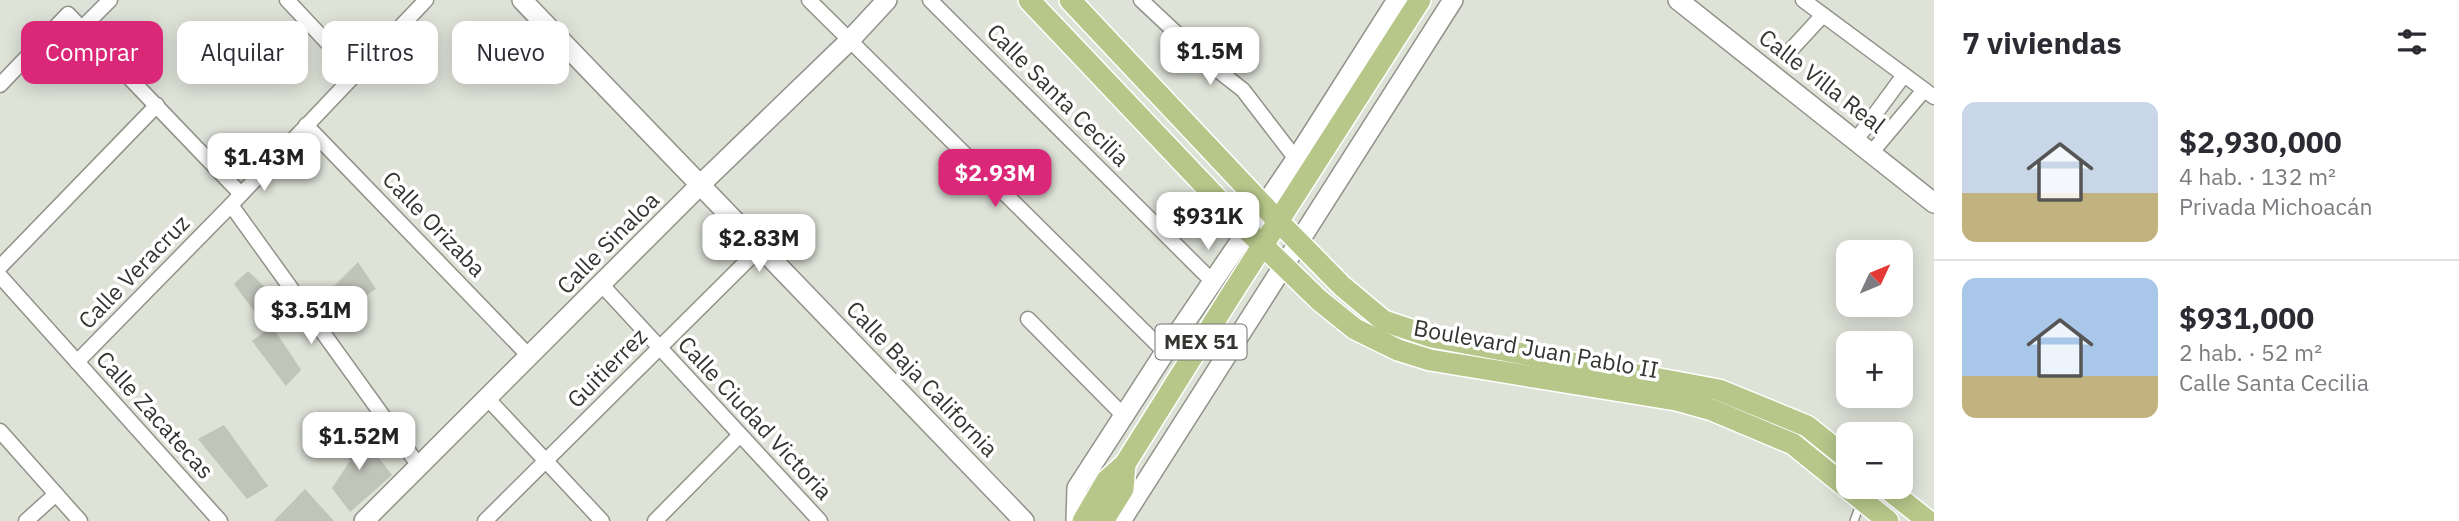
<!DOCTYPE html>
<html lang="es">
<meta charset="utf-8">
<style>
:root{--surface:#fff;--page:#f7f7f7;--text:#2b2b33;--muted:#7c7c81;--line:#e1e1e2;--accent:#db2777}
body{margin:0;font-family:"IBM Plex Sans",sans-serif;background:var(--page);color:var(--text);height:100vh;display:flex;flex-direction:column;font-size:26px;white-space:nowrap}
*{box-sizing:border-box;margin:0}
p{font-size:23px;color:var(--muted)}
.icon{flex:none;width:38px;height:38px;fill:none;stroke:currentColor;stroke-width:2;stroke-linecap:round;stroke-linejoin:round}
.map{position:relative;flex:1;overflow:hidden}
.details{display:flex;flex-direction:column;background:var(--surface);width:525px}
.details>*{flex:none}
.top-card{position:absolute;left:21px;top:21px;width:665px;height:63px;display:flex;gap:14px}
.needle{width:46px;rotate:46deg}
.buttons{position:absolute;left:1836px;top:240px;display:grid;gap:14px}
.buttons a{display:grid;place-items:center;width:77px;height:77px;border-radius:14px;background:var(--surface);box-shadow:0 4px 18px #0003;font-size:35px}
.price{position:absolute;translate:-50% -60px;padding:0 16px;border-radius:14px;background:#fff;color:#222;font-size:23px;line-height:46px;filter:drop-shadow(0 2px 4px #0008)}
.price::after{content:'';position:absolute;left:50%;top:42px;width:21px;height:16px;margin-left:-10px;background:inherit;clip-path:polygon(0 0,100% 0,50% 100%)}
.price.current{background:var(--accent);color:#fff}
ul{padding:0;list-style:none}
li{display:flex;align-items:center;gap:21px;height:175px;padding:0 28px}
li+li{border-top:2px solid var(--line)}
li span{display:grid;place-items:center;flex:none;width:196px;height:140px;border-radius:14px;color:#555}
li>.icon{margin-inline-start:auto}
span .icon{width:84px;height:84px;fill:#fffc;stroke-width:1}
li b{font-size:30px}
h2{display:flex;justify-content:space-between;align-items:center;height:84px;padding:0 28px;font-size:30px}
.tag{padding:0 24px;border-radius:14px;background:var(--surface);box-shadow:0 4px 18px #0003;font-size:24px;line-height:63px}
.tag.current{background:var(--accent);color:#fff}
main{display:flex;flex:1;min-height:0}
.map>svg:first-child{display:block}
.building{fill:#c0c4b9}
.lines{fill:none;stroke-linecap:round;stroke-linejoin:round}
.lane-casing{stroke:#909389;stroke-width:10}
.street-casing{stroke:#909389;stroke-width:17}
.secondary-casing{stroke:#909389;stroke-width:22}
.primary-casing{stroke:#fff;stroke-width:24}
.lane{stroke:#fff;stroke-width:7}
.street{stroke:#fff;stroke-width:14}
.secondary{stroke:#fff;stroke-width:19}
.primary{stroke:#b7c78a;stroke-width:21}
.labels{text-anchor:middle;stroke-width:7;stroke-linejoin:round;paint-order:stroke}
.shield{fill:#fff;stroke:#70726e;stroke-width:2}
.shield-label{font-size:21px;font-weight:bold;fill:#333530}
.street-label{font-size:23px;fill:#333530;stroke:#fff}
</style>
<main>
<div class="map">
<svg width="1934" height="521" viewBox="0 0 1934 521">
<rect width="100%" height="100%" fill="#dee2d7"/>
<g class="building">
<path d="M 358,262 L 376,289 L 329,320 L 317,303 Z"/>
<path d="M 248,271 L 281,302 L 262,322 L 234,284 Z"/>
<path d="M 272,326 L 301,370 L 286,386 L 252,341 Z"/>
<path d="M 224,425 L 268,486 L 247,499 L 198,439 Z"/>
<path d="M 356,428 L 392,475 L 350,512 L 332,488 L 350,461 L 339,444 Z"/>
<path d="M 305,489 L 334,521 L 274,521 Z"/>
</g>
<g class="lines">
<defs>
<path id="lane" d="M 1854,521 L 1861,502"/>
<g id="street">
<path d="M 287,0 L 356,73"/>
<path d="M 809,0 L 1165,352"/>
<path d="M 930,0 L 1212,281"/>
<path d="M 1141,0 L 1206,61 L 1243,90 L 1296,159"/>
<path d="M 1803,0 L 1934,97"/>
<path d="M 83,27 L 110,0"/>
<path d="M 1787,54 L 1823,15"/>
<path d="M 0,85 L 68,14 L 240,193"/>
<path d="M 306,125 L 529,356"/>
<path d="M 1856,140 L 1904,75"/>
<path d="M 1872,152 L 1924,90"/>
<path d="M 231,205 L 419,466"/>
<path d="M 0,267 L 157,105"/>
<path d="M 0,276 L 220,521"/>
<path d="M 601,284 L 820,521"/>
<path d="M 1028,319 L 1123,415"/>
<path d="M 77,362 L 231,205 L 426,0"/>
<path d="M 487,398 L 602,521"/>
<path d="M 0,431 L 80,521"/>
<path d="M 26,521 L 56,494"/>
<path d="M 485,521 L 761,247"/>
<path d="M 655,521 L 740,435"/>
</g>
<g id="secondary">
<path d="M 522,0 L 1024,521"/>
<path d="M 1678,0 L 1934,203"/>
<path d="M 364,521 L 701,184 L 849,41 L 887,0"/>
<path d="M 1076,521 L 1077,488 L 1165,352 L 1296,159 L 1397,0"/>
<path d="M 1121,521 L 1453,0"/>
</g>
<g id="primary">
<path d="M 1029,0 L 1247,230 L 1319,300 L 1355,329 L 1398,350 L 1430,360 L 1676,400 L 1712,410 L 1793,444 L 1888,521"/>
<path d="M 1070,0 L 1279,222 L 1342,286 L 1384,321 L 1432,337 L 1719,390 L 1807,426 L 1848,459"/>
<path d="M 1884,486 L 1928,521"/>
<path d="M 1083,521 L 1107,480 L 1125,464 L 1229,298 L 1420,0"/>
<path d="M 1103,521 L 1123,489 L 1125,464"/>
</g>
</defs>
<use href="#lane" class="lane-casing"/>
<use href="#street" class="street-casing"/>
<use href="#secondary" class="secondary-casing"/>
<use href="#primary" class="primary-casing"/>
<use href="#lane" class="lane"/>
<use href="#street" class="street"/>
<use href="#secondary" class="secondary"/>
<use href="#primary" class="primary"/>
</g>
<g class="labels">
<rect class="shield" x="1155.5" y="324.5" width="91" height="35" rx="5"/>
<g class="shield-label">
<text x="1201" y="349">MEX 51</text>
</g>
<g class="street-label">
<text transform="translate(1822 81) rotate(38)" y="8">Calle Villa Real</text>
<text transform="translate(1058 95) rotate(45)" y="8">Calle Santa Cecilia</text>
<text transform="translate(434 224) rotate(46)" y="8">Calle Orizaba</text>
<text transform="translate(608 243) rotate(-45)" y="8">Calle Sinaloa</text>
<text transform="translate(134 272) rotate(-46)" y="8">Calle Veracruz</text>
<text transform="translate(1536 349) rotate(10)" y="8">Boulevard Juan Pablo II</text>
<text transform="translate(607 368) rotate(-45)" y="8">Guitierrez</text>
<text transform="translate(922 379) rotate(46)" y="8">Calle Baja California</text>
<text transform="translate(155 415) rotate(48)" y="8">Calle Zacatecas</text>
<text transform="translate(755 418) rotate(47)" y="8">Calle Ciudad Victoria</text>
</g>
</g>
</svg>
<div class="buttons">
<a><svg class="needle" viewBox="-14 -14 28 28"><path d="M0-13l5 13h-10z" fill="#e53935"/><path d="M0 13l5-13h-10z" fill="#7c7c81"/></svg></a>
<a>+</a>
<a>−</a>
</div>
<b class="price" style="left:1210px;top:87px">$1.5M</b>
<b class="price" style="left:264px;top:193px">$1.43M</b>
<b class="price current" style="left:995px;top:209px">$2.93M</b>
<b class="price" style="left:1208px;top:252px">$931K</b>
<b class="price" style="left:759px;top:274px">$2.83M</b>
<b class="price" style="left:311px;top:346px">$3.51M</b>
<b class="price" style="left:359px;top:472px">$1.52M</b>
<div class="top-card">
<a class="tag current">Comprar</a>
<a class="tag">Alquilar</a>
<a class="tag">Filtros</a>
<a class="tag">Nuevo</a>
</div>
</div>
<section class="details">
<h2>7 viviendas<svg class="icon" aria-label="filters" viewBox="0 0 24 24"><path d="M4 7h16M4 17h16"/><circle cx="9" cy="7" r="2"/><circle cx="15" cy="17" r="2"/></svg></h2>
<ul>
<li><span style="background:linear-gradient(#c9d6e8 65%,#c2b280 0)"><svg class="icon" aria-label="home" viewBox="0 0 24 24"><path d="M3 11l9-7 9 7M6 9v11h12V9"/></svg></span><div><b>$2,930,000</b><p>4 hab. · 132 m²</p><p>Privada Michoacán</p></div></li>
<li><span style="background:linear-gradient(#a9c7e8 70%,#c2b280 0)"><svg class="icon" aria-label="home" viewBox="0 0 24 24"><path d="M3 11l9-7 9 7M6 9v11h12V9"/></svg></span><div><b>$931,000</b><p>2 hab. · 52 m²</p><p>Calle Santa Cecilia</p></div></li>
</ul>
</section>
</main>
